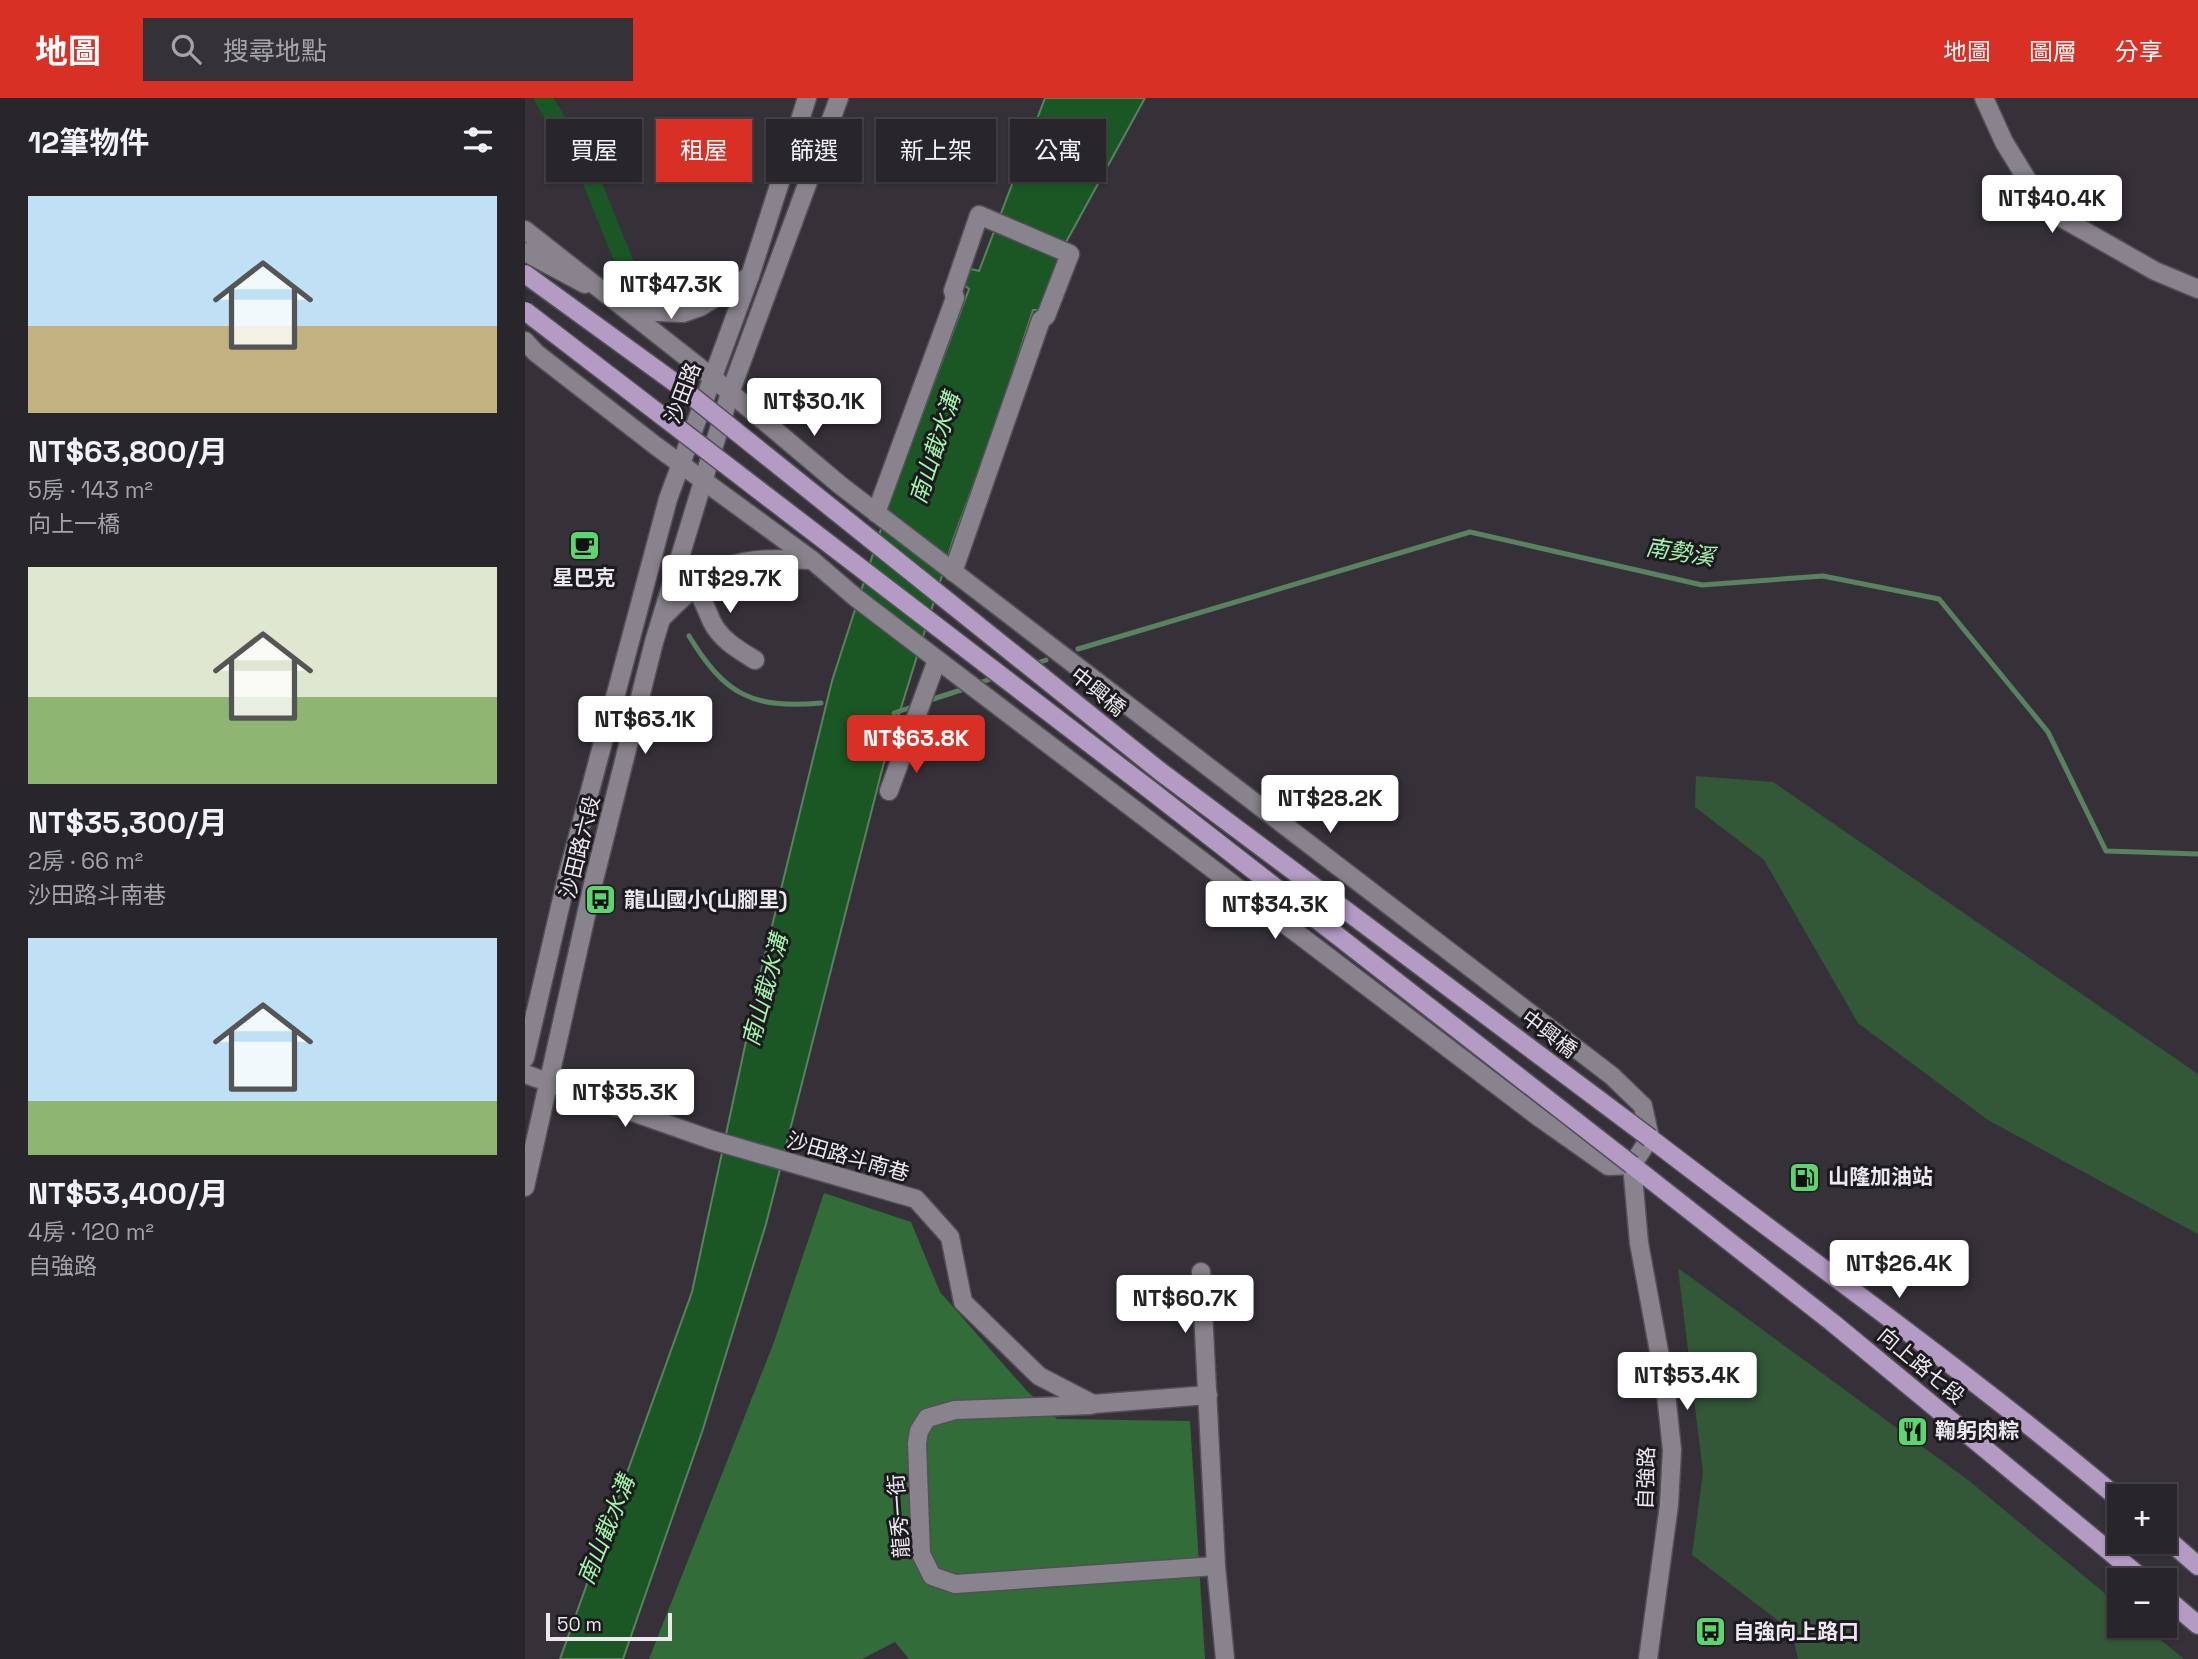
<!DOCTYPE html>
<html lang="zh-TW">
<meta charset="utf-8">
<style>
:root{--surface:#28252b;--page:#343137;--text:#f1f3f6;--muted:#a5a5a9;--line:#444247;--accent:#d93025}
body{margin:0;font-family:"Space Grotesk","Noto Sans TC",sans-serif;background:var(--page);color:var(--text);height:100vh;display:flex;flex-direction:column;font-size:26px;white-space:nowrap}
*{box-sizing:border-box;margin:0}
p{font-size:23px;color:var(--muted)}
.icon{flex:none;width:38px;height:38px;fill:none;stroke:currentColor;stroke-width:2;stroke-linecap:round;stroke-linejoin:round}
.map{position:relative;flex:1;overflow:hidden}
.side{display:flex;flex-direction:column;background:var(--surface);width:525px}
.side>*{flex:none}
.banner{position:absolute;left:21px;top:21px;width:665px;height:63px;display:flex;gap:14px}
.fabs{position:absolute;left:1582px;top:1386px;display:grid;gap:14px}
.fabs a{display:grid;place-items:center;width:70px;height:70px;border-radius:0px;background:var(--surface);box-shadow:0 2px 5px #0004,0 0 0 2px var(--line);font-size:35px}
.scale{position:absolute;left:21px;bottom:18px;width:126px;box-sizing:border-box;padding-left:7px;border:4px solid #ece8ee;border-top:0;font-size:19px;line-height:24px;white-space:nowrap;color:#ece8ee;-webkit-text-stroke:5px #1c1a1e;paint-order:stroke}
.price{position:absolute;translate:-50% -60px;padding:0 16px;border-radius:7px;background:#fff;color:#222;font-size:23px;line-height:46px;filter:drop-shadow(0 2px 4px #0008)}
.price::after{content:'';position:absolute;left:50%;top:42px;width:21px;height:16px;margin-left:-10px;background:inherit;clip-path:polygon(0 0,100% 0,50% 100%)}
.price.on{background:var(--accent);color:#fff}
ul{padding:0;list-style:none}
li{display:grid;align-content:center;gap:14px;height:371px;padding:0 28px}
li span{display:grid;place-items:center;height:217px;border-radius:0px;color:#555}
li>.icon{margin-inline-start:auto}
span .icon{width:126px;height:126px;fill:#fffc;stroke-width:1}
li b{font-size:30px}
h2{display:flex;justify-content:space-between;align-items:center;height:84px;padding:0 28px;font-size:30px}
.chip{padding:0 24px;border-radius:0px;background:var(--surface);box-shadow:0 2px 5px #0004,0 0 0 2px var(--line);font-size:24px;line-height:63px}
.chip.on{background:var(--accent);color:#fff}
header{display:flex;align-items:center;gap:42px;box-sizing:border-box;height:98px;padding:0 35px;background:var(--accent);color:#fff}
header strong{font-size:33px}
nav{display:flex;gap:38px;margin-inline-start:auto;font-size:24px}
.search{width:490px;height:63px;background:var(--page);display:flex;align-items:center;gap:18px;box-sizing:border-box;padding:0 24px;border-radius:0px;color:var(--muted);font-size:26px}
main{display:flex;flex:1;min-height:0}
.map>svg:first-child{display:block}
.green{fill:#335837}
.forest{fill:#316c39}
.water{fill:#1a5725;stroke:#598261;stroke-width:2}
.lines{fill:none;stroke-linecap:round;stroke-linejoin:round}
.stream{stroke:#598261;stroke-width:5}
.canal{stroke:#1a5725;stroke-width:18}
.minor-casing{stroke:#534f56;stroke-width:21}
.major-casing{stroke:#534f56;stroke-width:21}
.minor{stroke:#89838d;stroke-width:18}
.major{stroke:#b39bc4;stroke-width:18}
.major-bridge-casing{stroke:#534f56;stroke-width:21;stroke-linecap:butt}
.major-bridge{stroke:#b39bc4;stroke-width:18}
.labels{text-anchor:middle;stroke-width:6;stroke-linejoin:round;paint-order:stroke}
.street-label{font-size:21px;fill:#ece8ee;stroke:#1c1a1e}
.poi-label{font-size:21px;font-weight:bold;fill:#ece8ee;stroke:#1c1a1e;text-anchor:start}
.water-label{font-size:23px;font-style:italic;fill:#a2f6aa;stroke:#1c1a1e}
</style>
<header>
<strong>地圖</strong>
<div class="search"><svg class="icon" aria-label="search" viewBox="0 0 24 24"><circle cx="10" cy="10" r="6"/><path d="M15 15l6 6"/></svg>搜尋地點</div>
<nav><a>地圖</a><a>圖層</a><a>分享</a></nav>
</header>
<main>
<section class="side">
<h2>12筆物件<svg class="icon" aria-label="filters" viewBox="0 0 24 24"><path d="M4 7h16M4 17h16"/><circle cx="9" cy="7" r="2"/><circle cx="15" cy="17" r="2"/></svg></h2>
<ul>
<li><span style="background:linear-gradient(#bfe0f5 60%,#c2b280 0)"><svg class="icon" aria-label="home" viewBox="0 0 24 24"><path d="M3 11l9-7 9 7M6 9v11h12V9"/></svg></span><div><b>NT$63,800/月</b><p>5房 · 143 m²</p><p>向上一橋</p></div></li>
<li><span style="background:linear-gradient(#dfe7d0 60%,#8fb573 0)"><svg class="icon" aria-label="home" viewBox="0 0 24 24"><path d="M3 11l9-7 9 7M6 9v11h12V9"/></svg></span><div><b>NT$35,300/月</b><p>2房 · 66 m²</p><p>沙田路斗南巷</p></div></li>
<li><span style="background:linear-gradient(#bfe0f5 75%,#8fb573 0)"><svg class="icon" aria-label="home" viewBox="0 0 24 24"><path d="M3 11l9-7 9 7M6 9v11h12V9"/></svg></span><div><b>NT$53,400/月</b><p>4房 · 120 m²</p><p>自強路</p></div></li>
</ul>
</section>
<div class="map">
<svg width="1673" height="1561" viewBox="0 0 1673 1561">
<rect width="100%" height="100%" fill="#363139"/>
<g class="green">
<path d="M 1171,678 L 1248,684 L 1673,976 L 1673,1136 L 1463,1022 L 1333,925 L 1239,762 L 1170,709 Z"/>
<path d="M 1153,1170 L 1443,1382 L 1594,1507 L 1594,1528 L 1619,1528 L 1659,1561 L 1273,1561 L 1267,1533 L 1167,1457 L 1178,1374 Z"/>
</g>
<path class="forest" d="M 299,1095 L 386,1124 L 415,1194 L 501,1292 L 532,1321 L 665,1323 L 680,1561 L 384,1561 L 370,1544 L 337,1561 L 124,1561 L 249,1244 Z"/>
<path class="water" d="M 520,0 L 620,0 L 540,146 L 516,212 L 508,212 L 471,326 L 428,442 L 358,668 L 241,1126 L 178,1331 L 98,1561 L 35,1561 L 167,1194 L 237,869 L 307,583 L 366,400 L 444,191 L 438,186 L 446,171 L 454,173 Z"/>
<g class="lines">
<g class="stream">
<path d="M 164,538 C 200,597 227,611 296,605"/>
<path d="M 553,551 L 945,434 L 1177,487 L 1298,478 L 1414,501 L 1523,634 L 1581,753 L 1673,756"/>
<path d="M 507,567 L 521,562"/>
<path d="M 457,584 L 471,579"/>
<path d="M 402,603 L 436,592"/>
<path d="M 369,615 L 390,608"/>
</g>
<path class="canal" d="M 18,0 L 62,72 L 117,208"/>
<defs>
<g id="minor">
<path d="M 1459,0 L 1479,44 L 1509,93 L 1528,115 L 1630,173 L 1673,191"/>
<path d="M 0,132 L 188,280 L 315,387 L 1087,978 L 1118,1008 L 1125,1040 L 1107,1067 L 1114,1145 L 1140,1286 L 1147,1352 L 1144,1407 L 1123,1561"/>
<path d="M 0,154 L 60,186"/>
<path d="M 105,213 L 158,215 L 175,209 L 225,178"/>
<path d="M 0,243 L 11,255 L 131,348 L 287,462 L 330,499 L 1015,1020 L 1083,1068 L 1107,1067"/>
<path d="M 351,415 L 430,200 L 428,193 L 454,117 L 545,156 L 521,218 L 516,222 L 428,474"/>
<path d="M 169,488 C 178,500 181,511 187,524 C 196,542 214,552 230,562"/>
<path d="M 139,518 C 195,462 209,459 287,462"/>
<path d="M 364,693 L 412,562"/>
<path d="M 0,960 L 42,779 L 143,401 L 225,178 L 282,0"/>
<path d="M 0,976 L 187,1042 L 391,1101 L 425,1139 L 438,1204 L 514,1278 L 568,1306 L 683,1297"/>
<path d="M 0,1089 L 68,786 L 129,544 L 205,295 L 314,0"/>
<path d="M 676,1174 L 691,1468 L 700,1561"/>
<path d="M 566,1307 L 430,1312 L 402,1320 L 394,1333 L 392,1345 L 396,1456 L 407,1478 L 430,1486 L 691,1468"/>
</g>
<g id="major">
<path d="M 1125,1040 C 1281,1160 1443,1274 1594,1401"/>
<path d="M 1107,1067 L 1308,1225 L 1619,1482"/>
<path d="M 1640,1439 L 1673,1468"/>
<path d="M 1640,1499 L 1673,1527"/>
</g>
</defs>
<use href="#minor" class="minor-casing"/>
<use href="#major" class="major-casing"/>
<use href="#minor" class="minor"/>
<use href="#major" class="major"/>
<defs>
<g id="major-bridge">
<path d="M 0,176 L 153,287 L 636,674 L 1125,1040"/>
<path d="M 0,213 L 624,691 L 1107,1067"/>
</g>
</defs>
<use href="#major-bridge" class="major-bridge-casing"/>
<use href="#major-bridge" class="major-bridge"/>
</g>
<defs>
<symbol id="cafe-square" viewBox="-11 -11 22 22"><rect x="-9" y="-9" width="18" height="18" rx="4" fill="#5bd56e" stroke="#1c1a1e"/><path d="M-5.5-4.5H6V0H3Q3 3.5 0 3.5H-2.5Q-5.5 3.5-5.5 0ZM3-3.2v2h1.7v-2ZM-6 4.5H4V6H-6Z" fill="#111"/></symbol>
<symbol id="bus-square" viewBox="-11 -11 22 22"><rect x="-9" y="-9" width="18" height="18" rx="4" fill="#5bd56e" stroke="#1c1a1e"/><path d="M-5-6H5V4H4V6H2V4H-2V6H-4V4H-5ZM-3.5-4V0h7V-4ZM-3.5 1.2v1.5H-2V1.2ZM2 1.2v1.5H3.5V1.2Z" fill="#111"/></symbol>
<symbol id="fuel-square" viewBox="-11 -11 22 22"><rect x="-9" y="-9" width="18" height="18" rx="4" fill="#5bd56e" stroke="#1c1a1e"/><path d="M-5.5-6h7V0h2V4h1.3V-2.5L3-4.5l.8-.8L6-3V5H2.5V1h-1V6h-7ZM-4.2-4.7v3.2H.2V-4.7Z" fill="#111"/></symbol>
<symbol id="restaurant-square" viewBox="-11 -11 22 22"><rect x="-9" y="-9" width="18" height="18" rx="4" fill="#5bd56e" stroke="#1c1a1e"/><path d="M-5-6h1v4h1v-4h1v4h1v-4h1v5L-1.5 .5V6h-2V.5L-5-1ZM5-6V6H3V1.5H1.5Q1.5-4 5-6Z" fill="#111"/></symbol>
</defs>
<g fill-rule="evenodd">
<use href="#cafe-square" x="42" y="430" width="35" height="35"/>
<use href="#bus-square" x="58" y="784" width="35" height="35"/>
<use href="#fuel-square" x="1262" y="1062" width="35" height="35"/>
<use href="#restaurant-square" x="1370" y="1316" width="35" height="35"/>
<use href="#bus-square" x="1168" y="1516" width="35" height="35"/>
</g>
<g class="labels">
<g class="street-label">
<text transform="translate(158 295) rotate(-69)" y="7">沙田路</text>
<text transform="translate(573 594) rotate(39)" y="7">中興橋</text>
<text transform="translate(55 749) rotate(-76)" y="7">沙田路六段</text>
<text transform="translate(1024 936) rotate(37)" y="7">中興橋</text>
<text transform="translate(323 1059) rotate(16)" y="7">沙田路斗南巷</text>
<text transform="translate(1396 1268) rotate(40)" y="7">向上路七段</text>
<text transform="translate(1121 1380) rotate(-88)" y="7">自強路</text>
<text transform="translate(374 1418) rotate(-94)" y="7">龍秀一街</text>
</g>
<g class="poi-label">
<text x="59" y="487" text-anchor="middle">星巴克</text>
<text x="99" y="809">龍山國小(山腳里)</text>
<text x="1303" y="1086">山隆加油站</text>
<text x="1410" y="1340">鞠躬肉粽</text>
<text x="1208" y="1541">自強向上路口</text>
</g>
<g class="water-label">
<text transform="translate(410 350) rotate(-72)" y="8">南山截水溝</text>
<text transform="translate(1155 454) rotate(9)" y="8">南勢溪</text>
<text transform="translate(240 892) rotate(-75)" y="8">南山截水溝</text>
<text transform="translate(81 1432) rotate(-68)" y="8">南山截水溝</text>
</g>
</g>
</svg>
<div class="fabs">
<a>+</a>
<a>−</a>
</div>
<div class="scale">50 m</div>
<b class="price" style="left:1527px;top:137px">NT$40.4K</b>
<b class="price" style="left:146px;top:223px">NT$47.3K</b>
<b class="price" style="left:289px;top:340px">NT$30.1K</b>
<b class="price" style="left:205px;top:517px">NT$29.7K</b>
<b class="price" style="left:120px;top:658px">NT$63.1K</b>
<b class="price on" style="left:391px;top:677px">NT$63.8K</b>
<b class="price" style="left:805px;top:737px">NT$28.2K</b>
<b class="price" style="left:750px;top:843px">NT$34.3K</b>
<b class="price" style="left:100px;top:1031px">NT$35.3K</b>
<b class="price" style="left:1374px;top:1202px">NT$26.4K</b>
<b class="price" style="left:660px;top:1237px">NT$60.7K</b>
<b class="price" style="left:1162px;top:1314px">NT$53.4K</b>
<div class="banner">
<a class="chip">買屋</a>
<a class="chip on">租屋</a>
<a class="chip">篩選</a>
<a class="chip">新上架</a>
<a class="chip">公寓</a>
</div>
</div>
</main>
